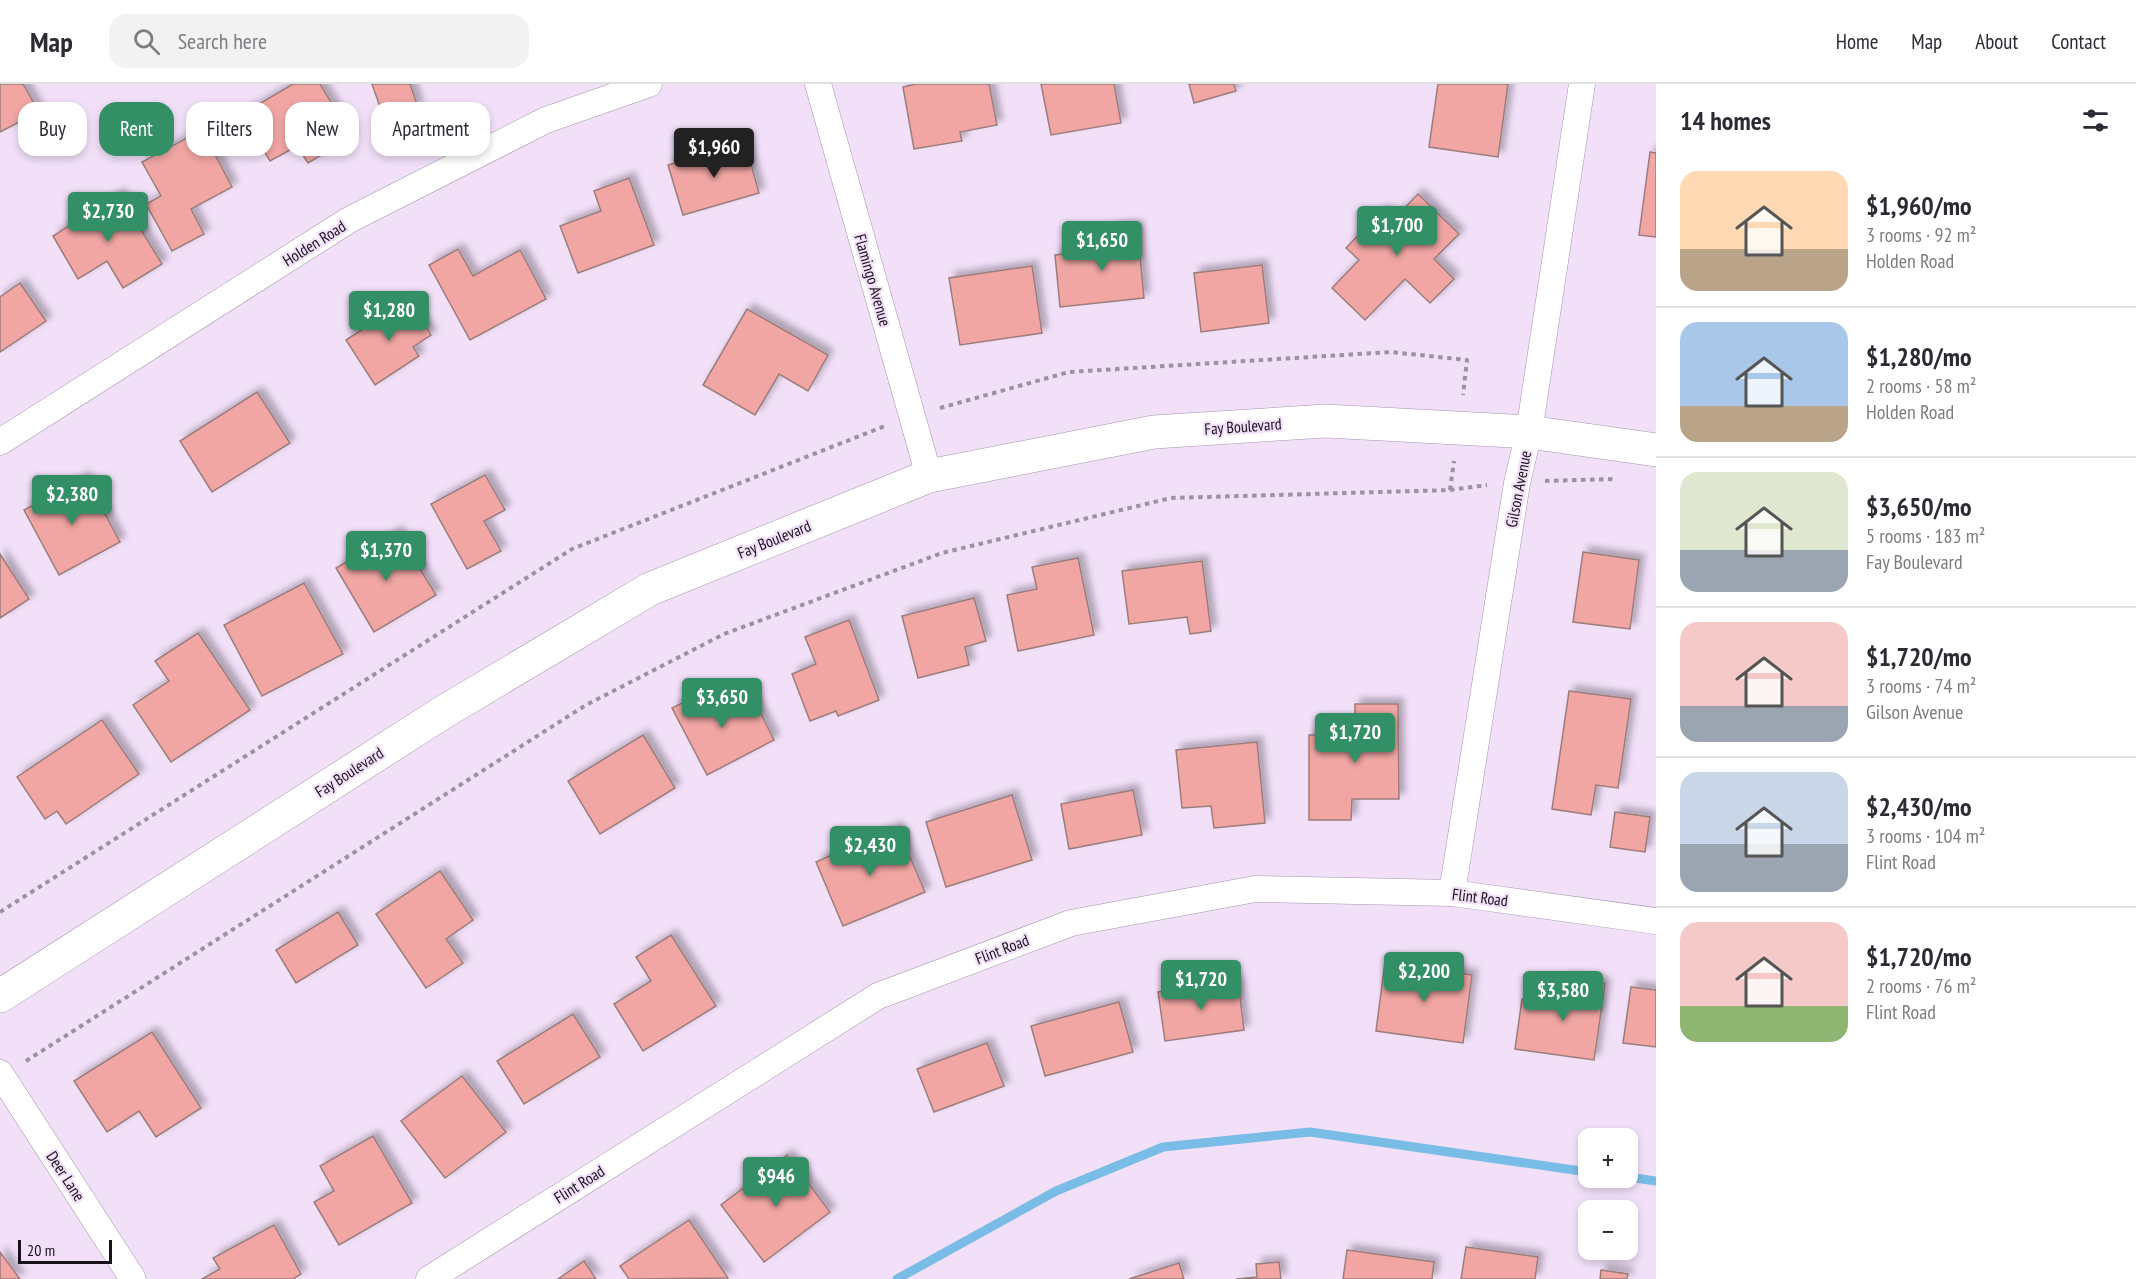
<!DOCTYPE html>
<meta charset="utf-8">
<style>
:root{--surface:#fff;--page:#f2f2f3;--text:#2b2b33;--muted:#7c7c81;--line:#e1e1e2;--accent:#328f66}
body{margin:0;font-family:"PT Sans Narrow",sans-serif;background:var(--page);color:var(--text);height:100vh;display:flex;flex-direction:column;font-size:22px;white-space:nowrap}
*{box-sizing:border-box;margin:0}
p{font-size:20px;color:var(--muted)}
.icon{flex:none;width:33px;height:33px;fill:none;stroke:currentColor;stroke-width:2;stroke-linecap:round;stroke-linejoin:round}
.map{position:relative;flex:1;overflow:hidden}
.panel{display:flex;flex-direction:column;background:var(--surface);width:480px}
.panel>*{flex:none}
.banner{position:absolute;left:18px;top:18px;width:570px;height:54px;display:flex;gap:12px}
.tools{position:absolute;left:1578px;top:1044px;display:grid;gap:12px}
.tools a{display:grid;place-items:center;width:60px;height:60px;border-radius:12px;background:var(--surface);box-shadow:0 3px 9px #0003;font-size:30px}
.scale{position:absolute;left:18px;bottom:15px;width:94px;box-sizing:border-box;padding-left:6px;border:3px solid #171119;border-top:0;font-size:16px;line-height:21px;white-space:nowrap;color:#171119;-webkit-text-stroke:4px #f2e0f9;paint-order:stroke}
.price{position:absolute;translate:-50% -51px;padding:0 14px;border-radius:6px;background:var(--accent);color:#fff;font-size:20px;line-height:39px;filter:drop-shadow(0 2px 3px #0008)}
.price::after{content:'';position:absolute;left:50%;top:36px;width:18px;height:14px;margin-left:-9px;background:inherit;clip-path:polygon(0 0,100% 0,50% 100%)}
.price.current{background:#222;color:#fff}
ul{padding:0;list-style:none}
li{display:flex;align-items:center;gap:18px;height:150px;padding:0 24px}
li+li{border-top:2px solid var(--line)}
li span{display:grid;place-items:center;flex:none;width:168px;height:120px;border-radius:18px;color:#555}
li>.icon{margin-inline-start:auto}
span .icon{width:72px;height:72px;fill:#fffc;stroke-width:1}
li b{font-size:26px}
h2{display:flex;justify-content:space-between;align-items:center;height:72px;padding:0 24px;font-size:26px}
.tag{padding:0 21px;border-radius:18px;background:var(--surface);box-shadow:0 3px 9px #0003;font-size:21px;line-height:54px}
.tag.current{background:var(--accent);color:#fff}
header{display:flex;align-items:center;gap:36px;box-sizing:border-box;height:84px;padding:0 30px;background:var(--surface);border-bottom:2px solid var(--line)}
header strong{font-size:28px}
nav{display:flex;gap:33px;margin-inline-start:auto;font-size:21px}
.search{width:420px;height:54px;background:var(--page);display:flex;align-items:center;gap:15px;box-sizing:border-box;padding:0 21px;border-radius:18px;color:var(--muted);font-size:22px}
main{display:flex;flex:1;min-height:0}
.map>svg:first-child{display:block}
.lines{fill:none;stroke-linecap:round;stroke-linejoin:round}
.stream{stroke:#79bce5;stroke-width:9}
.building{fill:#f1a6a4;stroke:#9b7d7c;stroke-width:1.5;filter:url(#shadow)}
.street-casing{stroke:#a494ab;stroke-width:27}
.secondary-casing{stroke:#a494ab;stroke-width:34}
.path{stroke:#9e90a3;stroke-width:4;stroke-dasharray:4.5 4.5;stroke-linecap:butt}
.street{stroke:#fff;stroke-width:26}
.secondary{stroke:#fff;stroke-width:33}
.labels{text-anchor:middle;stroke-width:4.5;stroke-linejoin:round;paint-order:stroke}
.street-label{font-size:16px;fill:#171119;stroke:#f2e0f9}
</style>
<header>
<strong>Map</strong>
<div class="search"><svg class="icon" aria-label="search" viewBox="0 0 24 24"><circle cx="10" cy="10" r="6"/><path d="M15 15l6 6"/></svg>Search here</div>
<nav><a>Home</a><a>Map</a><a>About</a><a>Contact</a></nav>
</header>
<main>
<div class="map">
<svg width="1656" height="1195" viewBox="0 0 1656 1195">
<defs>
<filter id="shadow"><feDropShadow dx="5.5" dy="-5.5" stdDeviation="3" flood-color="#0004"/></filter>
</defs>
<rect width="100%" height="100%" fill="#f2e0f9"/>
<g class="lines">
<g class="stream">
<path d="M 1628,1093 L 1656,1097"/>
<path d="M 897,1195 L 1056,1107 L 1163,1063 L 1310,1048 L 1588,1088"/>
</g>
</g>
<g class="building">
<path d="M 0,0 L 23,0 L 39,28 L 0,48 Z"/>
<path d="M 293,0 L 320,0 L 352,53 L 308,79 L 297,62 L 270,77 L 242,30 Z"/>
<path d="M 372,0 L 410,0 L 418,23 L 384,34 Z"/>
<path d="M 916,0 L 989,0 L 997,41 L 960,48 L 962,57 L 914,65 L 903,3 Z"/>
<path d="M 1041,0 L 1114,0 L 1121,39 L 1051,51 Z"/>
<path d="M 1189,0 L 1234,0 L 1236,7 L 1194,19 Z"/>
<path d="M 1438,0 L 1508,0 L 1498,73 L 1429,63 Z"/>
<path d="M 202,46 L 232,103 L 191,125 L 204,150 L 172,167 L 146,120 L 161,112 L 142,78 Z"/>
<path d="M 745,59 L 759,109 L 683,131 L 668,81 Z"/>
<path d="M 1650,68 L 1656,69 L 1656,153 L 1639,151 Z"/>
<path d="M 629,94 L 654,161 L 578,189 L 560,142 L 601,127 L 594,107 Z"/>
<path d="M 119,110 L 162,180 L 123,204 L 107,177 L 78,195 L 53,152 Z"/>
<path d="M 1418,110 L 1459,150 L 1434,175 L 1454,195 L 1430,219 L 1405,195 L 1365,236 L 1332,204 L 1359,176 L 1346,164 L 1383,126 L 1393,136 Z"/>
<path d="M 1137,142 L 1144,214 L 1060,223 L 1055,171 L 1110,165 L 1108,145 Z"/>
<path d="M 458,165 L 473,192 L 520,166 L 546,215 L 470,256 L 429,181 Z"/>
<path d="M 1262,181 L 1269,239 L 1201,248 L 1194,189 Z"/>
<path d="M 1032,182 L 1042,249 L 960,261 L 949,194 Z"/>
<path d="M 20,199 L 46,237 L 0,268 L 0,213 Z"/>
<path d="M 408,216 L 431,251 L 413,263 L 419,272 L 375,301 L 346,256 Z"/>
<path d="M 747,225 L 828,271 L 808,307 L 779,290 L 755,331 L 703,301 Z"/>
<path d="M 257,308 L 290,359 L 212,408 L 180,357 Z"/>
<path d="M 485,391 L 505,426 L 484,437 L 501,467 L 467,485 L 431,420 Z"/>
<path d="M 85,393 L 120,458 L 59,491 L 24,426 Z"/>
<path d="M 397,448 L 436,511 L 374,548 L 336,484 Z"/>
<path d="M 1583,468 L 1639,476 L 1630,545 L 1573,538 Z"/>
<path d="M 0,470 L 29,515 L 0,534 Z"/>
<path d="M 1078,474 L 1094,551 L 1018,567 L 1007,511 L 1037,505 L 1032,483 Z"/>
<path d="M 1202,477 L 1211,547 L 1190,550 L 1187,533 L 1129,540 L 1122,487 Z"/>
<path d="M 304,499 L 343,570 L 262,612 L 224,541 Z"/>
<path d="M 974,514 L 986,557 L 965,563 L 969,581 L 918,594 L 902,532 Z"/>
<path d="M 849,536 L 879,616 L 838,632 L 836,627 L 810,637 L 792,590 L 816,580 L 805,553 Z"/>
<path d="M 198,549 L 250,626 L 171,678 L 133,621 L 169,597 L 155,577 Z"/>
<path d="M 714,603 L 726,625 L 752,612 L 774,656 L 707,691 L 672,624 Z"/>
<path d="M 1569,607 L 1631,615 L 1618,704 L 1596,701 L 1591,731 L 1552,725 Z"/>
<path d="M 1355,620 L 1398,620 L 1399,715 L 1352,715 L 1351,736 L 1309,736 L 1309,651 L 1355,651 Z"/>
<path d="M 102,636 L 139,690 L 66,740 L 57,727 L 45,735 L 17,693 Z"/>
<path d="M 643,651 L 675,704 L 600,750 L 568,697 Z"/>
<path d="M 1257,658 L 1265,739 L 1214,744 L 1211,722 L 1182,724 L 1176,666 Z"/>
<path d="M 1133,706 L 1142,751 L 1069,765 L 1061,720 Z"/>
<path d="M 1012,711 L 1032,776 L 946,803 L 926,738 Z"/>
<path d="M 1615,728 L 1650,733 L 1645,768 L 1610,763 Z"/>
<path d="M 897,743 L 925,808 L 843,842 L 816,778 Z"/>
<path d="M 440,787 L 473,836 L 446,855 L 463,879 L 426,904 L 376,830 Z"/>
<path d="M 338,828 L 358,861 L 296,899 L 276,866 Z"/>
<path d="M 671,851 L 716,922 L 643,967 L 614,920 L 651,897 L 636,873 Z"/>
<path d="M 1385,878 L 1472,891 L 1463,959 L 1376,947 Z"/>
<path d="M 1565,895 L 1605,900 L 1594,976 L 1515,965 L 1522,915 L 1562,921 Z"/>
<path d="M 1238,897 L 1244,946 L 1165,957 L 1158,908 Z"/>
<path d="M 1631,903 L 1656,906 L 1656,963 L 1623,959 Z"/>
<path d="M 1119,918 L 1133,968 L 1045,992 L 1031,942 Z"/>
<path d="M 573,930 L 600,973 L 524,1020 L 497,977 Z"/>
<path d="M 152,948 L 201,1024 L 156,1053 L 139,1027 L 107,1048 L 74,997 Z"/>
<path d="M 987,959 L 1004,1002 L 934,1028 L 917,985 Z"/>
<path d="M 462,992 L 506,1048 L 445,1094 L 401,1037 Z"/>
<path d="M 373,1052 L 412,1119 L 339,1161 L 314,1118 L 334,1107 L 320,1082 Z"/>
<path d="M 787,1071 L 830,1128 L 764,1178 L 721,1121 Z"/>
<path d="M 689,1136 L 728,1194 L 629,1195 L 620,1182 Z"/>
<path d="M 274,1141 L 301,1190 L 293,1195 L 202,1195 L 220,1185 L 213,1174 Z"/>
<path d="M 1466,1163 L 1538,1173 L 1535,1195 L 1461,1195 Z"/>
<path d="M 1347,1166 L 1434,1178 L 1432,1195 L 1343,1195 Z"/>
<path d="M 0,1168 L 20,1195 L 0,1195 Z"/>
<path d="M 584,1177 L 596,1195 L 558,1195 Z"/>
<path d="M 1279,1178 L 1281,1195 L 1236,1195 L 1257,1193 L 1256,1180 Z"/>
<path d="M 1179,1179 L 1184,1195 L 1129,1195 Z"/>
<path d="M 1601,1186 L 1628,1190 L 1627,1195 L 1600,1195 Z"/>
</g>
<g class="lines">
<defs>
<g id="street">
<path d="M 818,0 L 929,392"/>
<path d="M 0,358 L 349,136 L 546,36 L 649,0"/>
<path d="M 1452,809 L 1517,399 L 1529,348 L 1582,0"/>
<path d="M 0,989 L 133,1195"/>
<path d="M 429,1195 L 878,912 L 1071,839 L 1255,805 L 1452,809 L 1656,837"/>
</g>
<path id="secondary" d="M 0,912 L 442,629 L 650,505 L 929,392 L 1154,348 L 1326,337 L 1529,348 L 1656,366"/>
</defs>
<use href="#street" class="street-casing"/>
<use href="#secondary" class="secondary-casing"/>
<g class="path">
<path d="M 940,324 L 1069,288 L 1391,268 L 1467,276 L 1463,311"/>
<path d="M 1545,397 L 1613,395"/>
<path d="M 1450,406 L 1454,377"/>
<path d="M 0,828 L 572,465 L 885,342"/>
<path d="M 26,977 L 586,621 L 724,550 L 942,469 L 1171,414 L 1450,406 L 1487,401"/>
</g>
<use href="#street" class="street"/>
<use href="#secondary" class="secondary"/>
</g>
<g class="labels">
<g class="street-label">
<text transform="translate(314 159) rotate(-32)" y="6">Holden Road</text>
<text transform="translate(873 196) rotate(74)" y="6">Flamingo Avenue</text>
<text transform="translate(1243 342) rotate(-4)" y="6">Fay Boulevard</text>
<text transform="translate(1518 405) rotate(-79)" y="6">Gilson Avenue</text>
<text transform="translate(774 455) rotate(-22)" y="6">Fay Boulevard</text>
<text transform="translate(349 688) rotate(-33)" y="6">Fay Boulevard</text>
<text transform="translate(1480 813) rotate(7)" y="6">Flint Road</text>
<text transform="translate(1002 865) rotate(-21)" y="6">Flint Road</text>
<text transform="translate(66 1092) rotate(57)" y="6">Deer Lane</text>
<text transform="translate(579 1100) rotate(-32)" y="6">Flint Road</text>
</g>
</g>
</svg>
<div class="tools">
<a>+</a>
<a>−</a>
</div>
<div class="scale">20 m</div>
<b class="price current" style="left:714px;top:95px">$1,960</b>
<b class="price" style="left:108px;top:159px">$2,730</b>
<b class="price" style="left:1397px;top:173px">$1,700</b>
<b class="price" style="left:1102px;top:188px">$1,650</b>
<b class="price" style="left:389px;top:258px">$1,280</b>
<b class="price" style="left:72px;top:442px">$2,380</b>
<b class="price" style="left:386px;top:498px">$1,370</b>
<b class="price" style="left:722px;top:645px">$3,650</b>
<b class="price" style="left:1355px;top:680px">$1,720</b>
<b class="price" style="left:870px;top:793px">$2,430</b>
<b class="price" style="left:1424px;top:919px">$2,200</b>
<b class="price" style="left:1201px;top:927px">$1,720</b>
<b class="price" style="left:1563px;top:938px">$3,580</b>
<b class="price" style="left:776px;top:1124px">$946</b>
<div class="banner">
<a class="tag">Buy</a>
<a class="tag current">Rent</a>
<a class="tag">Filters</a>
<a class="tag">New</a>
<a class="tag">Apartment</a>
</div>
</div>
<section class="panel">
<h2>14 homes<svg class="icon" aria-label="filters" viewBox="0 0 24 24"><path d="M4 7h16M4 17h16"/><circle cx="9" cy="7" r="2"/><circle cx="15" cy="17" r="2"/></svg></h2>
<ul>
<li><span style="background:linear-gradient(#ffd9b3 65%,#b9a48a 0)"><svg class="icon" aria-label="home" viewBox="0 0 24 24"><path d="M3 11l9-7 9 7M6 9v11h12V9"/></svg></span><div><b>$1,960/mo</b><p>3 rooms · 92 m²</p><p>Holden Road</p></div></li>
<li><span style="background:linear-gradient(#a9c7e8 70%,#b9a48a 0)"><svg class="icon" aria-label="home" viewBox="0 0 24 24"><path d="M3 11l9-7 9 7M6 9v11h12V9"/></svg></span><div><b>$1,280/mo</b><p>2 rooms · 58 m²</p><p>Holden Road</p></div></li>
<li><span style="background:linear-gradient(#dfe7d0 65%,#9aa5b1 0)"><svg class="icon" aria-label="home" viewBox="0 0 24 24"><path d="M3 11l9-7 9 7M6 9v11h12V9"/></svg></span><div><b>$3,650/mo</b><p>5 rooms · 183 m²</p><p>Fay Boulevard</p></div></li>
<li><span style="background:linear-gradient(#f6c9c9 70%,#9aa5b1 0)"><svg class="icon" aria-label="home" viewBox="0 0 24 24"><path d="M3 11l9-7 9 7M6 9v11h12V9"/></svg></span><div><b>$1,720/mo</b><p>3 rooms · 74 m²</p><p>Gilson Avenue</p></div></li>
<li><span style="background:linear-gradient(#c9d6e8 60%,#9aa5b1 0)"><svg class="icon" aria-label="home" viewBox="0 0 24 24"><path d="M3 11l9-7 9 7M6 9v11h12V9"/></svg></span><div><b>$2,430/mo</b><p>3 rooms · 104 m²</p><p>Flint Road</p></div></li>
<li><span style="background:linear-gradient(#f6c9c9 70%,#8fb573 0)"><svg class="icon" aria-label="home" viewBox="0 0 24 24"><path d="M3 11l9-7 9 7M6 9v11h12V9"/></svg></span><div><b>$1,720/mo</b><p>2 rooms · 76 m²</p><p>Flint Road</p></div></li>
</ul>
</section>
</main>
